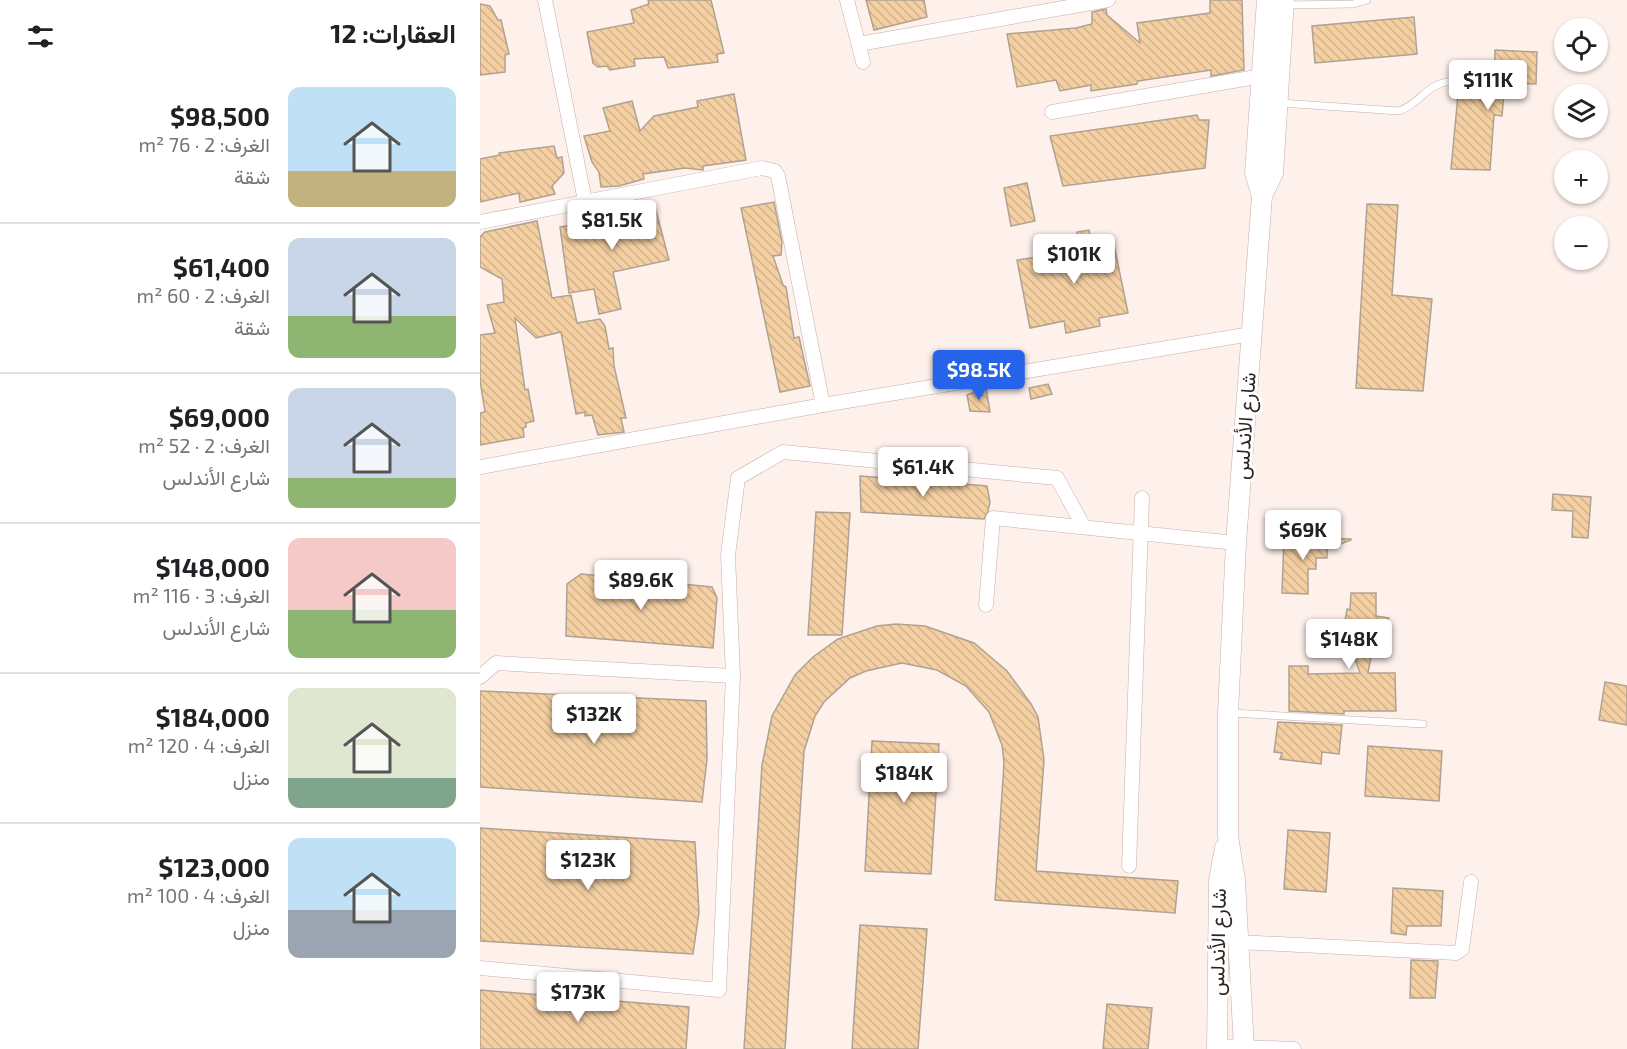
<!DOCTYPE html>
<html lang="ar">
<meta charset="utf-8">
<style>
:root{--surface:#fff;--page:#f2f2f2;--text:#202124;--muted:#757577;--line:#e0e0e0;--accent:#2563eb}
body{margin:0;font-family:"Exo 2",Vazirmatn,sans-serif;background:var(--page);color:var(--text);direction:rtl;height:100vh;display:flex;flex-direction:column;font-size:22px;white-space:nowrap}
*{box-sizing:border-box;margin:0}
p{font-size:20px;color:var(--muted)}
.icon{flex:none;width:33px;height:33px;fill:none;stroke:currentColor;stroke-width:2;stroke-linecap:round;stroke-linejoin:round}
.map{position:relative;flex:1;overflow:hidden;direction:ltr}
.drawer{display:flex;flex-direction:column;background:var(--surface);width:480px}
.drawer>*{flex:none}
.controls{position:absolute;left:1074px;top:18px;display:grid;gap:12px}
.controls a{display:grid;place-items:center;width:54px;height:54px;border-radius:50%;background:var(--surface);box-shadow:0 2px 4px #0004;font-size:30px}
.price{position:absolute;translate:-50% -51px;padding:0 14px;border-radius:6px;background:#fff;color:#222;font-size:20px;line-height:39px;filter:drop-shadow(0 2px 3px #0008)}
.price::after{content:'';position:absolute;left:50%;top:36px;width:18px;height:14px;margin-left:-9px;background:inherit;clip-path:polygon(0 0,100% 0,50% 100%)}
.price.on{background:var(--accent);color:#fff}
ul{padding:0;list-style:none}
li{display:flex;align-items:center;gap:18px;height:150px;padding:0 24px}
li+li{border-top:2px solid var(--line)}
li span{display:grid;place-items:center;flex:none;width:168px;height:120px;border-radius:12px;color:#555}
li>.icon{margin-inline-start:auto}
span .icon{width:72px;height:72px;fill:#fffc;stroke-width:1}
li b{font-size:26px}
h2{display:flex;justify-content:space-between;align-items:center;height:72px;padding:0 24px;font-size:26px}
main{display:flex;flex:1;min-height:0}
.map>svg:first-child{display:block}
.building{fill:url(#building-back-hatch);stroke:#b0a292;stroke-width:1.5}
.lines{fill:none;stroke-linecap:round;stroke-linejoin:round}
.lane-casing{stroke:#c4afa6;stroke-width:8}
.street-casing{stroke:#c4afa6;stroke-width:15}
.secondary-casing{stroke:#c4afa6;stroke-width:21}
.lane{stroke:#fff;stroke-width:7}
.street{stroke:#fff;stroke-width:14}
.secondary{stroke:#fff;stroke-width:20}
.labels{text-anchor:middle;stroke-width:6;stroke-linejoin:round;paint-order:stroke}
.street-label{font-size:20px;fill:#2d2521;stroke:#fff}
</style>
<main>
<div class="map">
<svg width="1147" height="1049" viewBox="0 0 1147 1049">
<defs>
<pattern id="building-back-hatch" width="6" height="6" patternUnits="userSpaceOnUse" patternTransform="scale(1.5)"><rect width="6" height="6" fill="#f4cfa2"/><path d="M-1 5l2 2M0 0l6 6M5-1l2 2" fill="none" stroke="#d2b28b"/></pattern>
</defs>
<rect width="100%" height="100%" fill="#fef0eb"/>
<g class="building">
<path d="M 168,0 L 231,0 L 244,53 L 237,54 L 238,62 L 188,68 L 184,57 L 154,59 L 155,66 L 130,70 L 127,66 L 118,67 L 113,63 L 107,32 L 154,23 L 151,10 L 169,4 Z"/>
<path d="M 386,0 L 444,0 L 447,17 L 394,30 Z"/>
<path d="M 730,0 L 762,0 L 764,70 L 731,76 L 731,70 L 658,81 L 657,84 L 611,91 L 611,85 L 580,91 L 576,80 L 537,87 L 527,34 L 596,28 L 612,24 L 612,12 L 626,9 L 627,15 L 660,43 L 657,23 L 730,13 Z"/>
<path d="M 0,4 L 10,6 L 18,20 L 21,20 L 29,54 L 25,55 L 25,72 L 0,75 Z"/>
<path d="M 934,17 L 937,54 L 835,63 L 832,26 Z"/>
<path d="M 1015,50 L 1057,52 L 1056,84 L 1025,83 L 1022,116 L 1014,115 L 1010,170 L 971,169 L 978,95 L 1014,96 Z"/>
<path d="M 254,94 L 266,160 L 223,166 L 223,170 L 205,168 L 163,174 L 164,179 L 139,186 L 121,187 L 119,172 L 112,162 L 104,136 L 130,131 L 123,108 L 152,101 L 160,131 L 174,116 L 218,107 L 217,101 Z"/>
<path d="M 717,115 L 719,120 L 729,120 L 725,168 L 583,186 L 570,136 Z"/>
<path d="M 74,146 L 77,158 L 82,157 L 84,173 L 72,186 L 75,194 L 40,202 L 39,193 L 0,202 L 0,159 L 20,155 L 19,153 Z"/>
<path d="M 547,183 L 555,221 L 531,226 L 524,188 Z"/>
<path d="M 294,202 L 302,242 L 301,255 L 293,256 L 303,285 L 306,287 L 314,338 L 319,337 L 330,386 L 300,392 L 261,208 Z"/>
<path d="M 174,203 L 189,260 L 133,272 L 141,309 L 119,314 L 114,289 L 89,293 L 80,227 L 100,224 L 100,227 L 136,219 L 134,208 Z"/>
<path d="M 887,204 L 918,205 L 912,295 L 952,299 L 943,391 L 876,388 Z"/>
<path d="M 57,221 L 72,298 L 91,295 L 97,323 L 120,319 L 125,326 L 129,349 L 133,348 L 134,366 L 146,418 L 141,418 L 144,432 L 118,435 L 112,415 L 105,416 L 105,412 L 96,414 L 81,332 L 56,338 L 35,318 L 45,390 L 48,389 L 54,421 L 46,423 L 46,427 L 43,428 L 44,437 L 0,445 L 0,413 L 5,412 L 0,380 L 0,335 L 15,333 L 7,305 L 24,302 L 22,279 L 0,267 L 0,237 L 5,232 Z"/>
<path d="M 609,230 L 611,244 L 633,240 L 648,313 L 619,318 L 620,326 L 586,333 L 584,321 L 550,328 L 537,260 L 576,254 L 575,248 L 585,248 L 585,243 L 598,241 L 597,232 Z"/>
<path d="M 568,384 L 572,394 L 551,399 L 549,388 Z"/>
<path d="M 506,388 L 510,412 L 490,411 L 487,395 Z"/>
<path d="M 380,476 L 507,486 L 510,502 L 508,511 L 504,519 L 381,512 Z"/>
<path d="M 1073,494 L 1111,497 L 1108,538 L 1092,537 L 1093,511 L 1072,510 Z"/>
<path d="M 336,512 L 370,513 L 362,635 L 328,635 Z"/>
<path d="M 804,537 L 871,539 L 871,540 L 847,549 L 847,558 L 836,558 L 836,569 L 828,569 L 828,594 L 802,593 Z"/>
<path d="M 101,574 L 232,587 L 237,598 L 233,648 L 86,636 L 87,584 Z"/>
<path d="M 871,593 L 896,593 L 896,616 L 909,618 L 899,650 L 892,651 L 888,673 L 915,673 L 916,711 L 864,711 L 864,714 L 809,711 L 809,666 L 828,666 L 828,674 L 880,673 L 870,645 L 869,629 L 864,627 L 867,609 L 870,610 Z"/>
<path d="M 416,624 L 445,626 L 494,643 L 527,671 L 551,704 L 558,717 L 564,760 L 556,871 L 698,881 L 695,913 L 515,900 L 524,763 L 522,745 L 509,712 L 486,686 L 457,670 L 422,663 L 386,671 L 370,678 L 344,702 L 335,716 L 324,751 L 305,1049 L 264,1049 L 282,765 L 292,716 L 315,675 L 333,657 L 358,639 L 397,626 Z"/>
<path d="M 1125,682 L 1147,686 L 1147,725 L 1119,720 Z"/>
<path d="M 0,691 L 226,701 L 227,759 L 222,802 L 0,787 Z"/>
<path d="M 798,722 L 862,725 L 859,754 L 842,752 L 841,764 L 800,759 L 802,753 L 794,752 Z"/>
<path d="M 392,741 L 459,744 L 451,874 L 385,871 Z"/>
<path d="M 888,746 L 962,751 L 959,801 L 885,796 Z"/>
<path d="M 0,828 L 215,842 L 219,912 L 213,954 L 0,941 Z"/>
<path d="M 808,830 L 850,833 L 846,892 L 804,889 Z"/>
<path d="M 913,888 L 963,891 L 961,926 L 927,926 L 926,935 L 911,933 Z"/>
<path d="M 380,925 L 447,929 L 438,1049 L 372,1049 Z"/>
<path d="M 931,960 L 958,961 L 955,998 L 930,998 Z"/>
<path d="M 0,990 L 209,1007 L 206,1049 L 0,1049 Z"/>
<path d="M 627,1004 L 672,1008 L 668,1049 L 623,1049 Z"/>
</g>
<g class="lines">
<defs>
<g id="lane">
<path d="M 806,5 L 873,4 L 887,0"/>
<path d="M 800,103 L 919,111 C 938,104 941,93 957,85 C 969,79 987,80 999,79"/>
<path d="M 751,713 L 943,724"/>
</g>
<g id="street">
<path d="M 65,0 L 105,201"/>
<path d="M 367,0 L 383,62"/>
<path d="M 379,44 L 628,0"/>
<path d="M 572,112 L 782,76"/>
<path d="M 0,222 L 282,168 L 295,171 L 298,176 L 343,405"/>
<path d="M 0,467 L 343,405 L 771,334"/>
<path d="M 506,605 L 513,518 L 756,543"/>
<path d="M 0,677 L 16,663 L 253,676"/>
<path d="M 649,866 L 662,498"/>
<path d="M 758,942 L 976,953 L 982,949 L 991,882"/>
<path d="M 0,968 L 239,990 L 253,676 L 248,555 L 258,478 L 303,452 L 577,478 L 604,527"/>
<path d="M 737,1046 L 814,1049"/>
</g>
<g id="secondary">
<path d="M 782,196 L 775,173 L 787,0"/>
<path d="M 737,1049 L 739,880 L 745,848"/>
<path d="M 764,1049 L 755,880 L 748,836 L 748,713 L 756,543 L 782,196 L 793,173 L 804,0"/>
</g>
</defs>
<use href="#lane" class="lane-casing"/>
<use href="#street" class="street-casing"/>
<use href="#secondary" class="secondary-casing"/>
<use href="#lane" class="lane"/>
<use href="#street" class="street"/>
<use href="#secondary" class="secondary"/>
</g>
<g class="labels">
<g class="street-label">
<text transform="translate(765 426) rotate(-86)" y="7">شارع الأندلس</text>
<text transform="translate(738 942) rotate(-89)" y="7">شارع الأندلس</text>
</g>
</g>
</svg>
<div class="controls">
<a><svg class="icon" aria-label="locate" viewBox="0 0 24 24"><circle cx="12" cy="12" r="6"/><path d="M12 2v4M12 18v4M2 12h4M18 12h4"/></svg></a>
<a><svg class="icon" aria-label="layers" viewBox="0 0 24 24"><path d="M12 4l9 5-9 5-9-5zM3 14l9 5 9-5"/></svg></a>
<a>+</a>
<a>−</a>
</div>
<b class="price" style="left:1008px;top:111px">$111K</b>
<b class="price" style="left:132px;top:251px">$81.5K</b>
<b class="price" style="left:594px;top:285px">$101K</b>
<b class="price on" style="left:499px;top:401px">$98.5K</b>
<b class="price" style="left:443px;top:498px">$61.4K</b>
<b class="price" style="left:823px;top:561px">$69K</b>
<b class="price" style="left:161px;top:611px">$89.6K</b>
<b class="price" style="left:869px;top:670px">$148K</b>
<b class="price" style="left:114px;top:745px">$132K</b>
<b class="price" style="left:424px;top:804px">$184K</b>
<b class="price" style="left:108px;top:891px">$123K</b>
<b class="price" style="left:98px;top:1023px">$173K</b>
</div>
<section class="drawer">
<h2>العقارات: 12<svg class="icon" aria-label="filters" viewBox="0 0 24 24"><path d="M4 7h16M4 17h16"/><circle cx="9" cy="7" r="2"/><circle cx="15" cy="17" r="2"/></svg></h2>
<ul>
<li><span style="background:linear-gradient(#bfe0f5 70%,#c2b280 0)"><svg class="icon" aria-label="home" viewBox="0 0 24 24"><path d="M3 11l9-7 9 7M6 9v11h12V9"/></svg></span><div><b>$98,500</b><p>الغرف: 2 · 76 m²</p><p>شقة</p></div></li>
<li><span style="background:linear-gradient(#c9d6e8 65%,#8fb573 0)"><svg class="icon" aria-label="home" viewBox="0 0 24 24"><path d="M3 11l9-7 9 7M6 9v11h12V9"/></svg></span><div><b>$61,400</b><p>الغرف: 2 · 60 m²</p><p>شقة</p></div></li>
<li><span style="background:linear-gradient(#c9d6e8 75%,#8fb573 0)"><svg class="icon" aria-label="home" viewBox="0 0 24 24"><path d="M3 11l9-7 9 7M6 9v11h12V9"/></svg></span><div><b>$69,000</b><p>الغرف: 2 · 52 m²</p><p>شارع الأندلس</p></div></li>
<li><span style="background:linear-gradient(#f6c9c9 60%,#8fb573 0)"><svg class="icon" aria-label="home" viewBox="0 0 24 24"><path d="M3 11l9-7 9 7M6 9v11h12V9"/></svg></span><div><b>$148,000</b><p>الغرف: 3 · 116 m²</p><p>شارع الأندلس</p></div></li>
<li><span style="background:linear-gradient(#dfe7d0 75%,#7fa58c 0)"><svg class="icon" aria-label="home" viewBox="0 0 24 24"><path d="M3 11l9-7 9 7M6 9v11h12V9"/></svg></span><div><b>$184,000</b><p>الغرف: 4 · 120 m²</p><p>منزل</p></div></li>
<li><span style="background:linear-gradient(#bfe0f5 60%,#9aa5b1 0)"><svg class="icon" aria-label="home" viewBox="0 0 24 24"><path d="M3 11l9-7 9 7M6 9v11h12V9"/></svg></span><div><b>$123,000</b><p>الغرف: 4 · 100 m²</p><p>منزل</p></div></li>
</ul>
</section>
</main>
